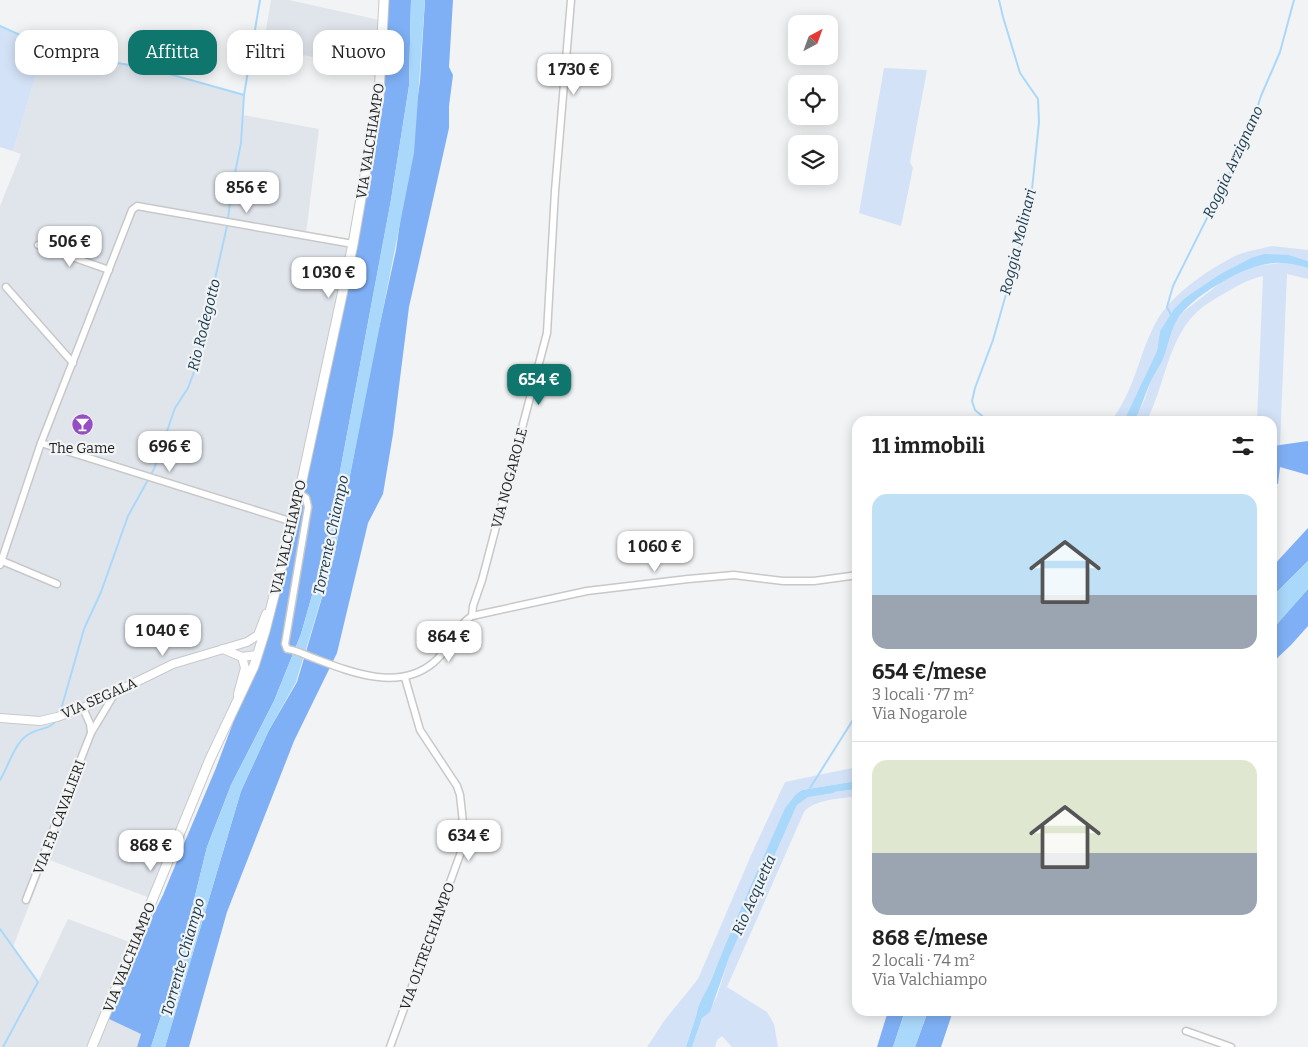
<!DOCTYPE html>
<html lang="it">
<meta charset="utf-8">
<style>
:root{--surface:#fff;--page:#f6f6f6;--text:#222;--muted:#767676;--line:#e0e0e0;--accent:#0f766e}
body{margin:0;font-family:Bitter,serif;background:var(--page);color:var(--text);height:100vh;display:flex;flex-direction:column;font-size:19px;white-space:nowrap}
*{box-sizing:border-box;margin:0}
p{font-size:16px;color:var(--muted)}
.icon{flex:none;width:28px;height:28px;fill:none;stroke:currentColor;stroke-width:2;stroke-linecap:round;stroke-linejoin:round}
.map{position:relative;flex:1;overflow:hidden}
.sheet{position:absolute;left:852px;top:416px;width:425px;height:600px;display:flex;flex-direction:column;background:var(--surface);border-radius:15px;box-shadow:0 2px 12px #0003}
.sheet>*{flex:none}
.guide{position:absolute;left:15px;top:30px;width:475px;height:45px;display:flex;gap:10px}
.needle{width:32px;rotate:41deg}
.tools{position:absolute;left:788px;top:15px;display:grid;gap:10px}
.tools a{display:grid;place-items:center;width:50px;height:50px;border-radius:10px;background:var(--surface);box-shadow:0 2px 12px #0003;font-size:25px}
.price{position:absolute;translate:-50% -42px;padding:0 11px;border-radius:10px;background:#fff;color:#222;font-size:16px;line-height:32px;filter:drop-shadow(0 1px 2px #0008)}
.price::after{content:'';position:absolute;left:50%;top:30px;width:15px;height:11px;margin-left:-8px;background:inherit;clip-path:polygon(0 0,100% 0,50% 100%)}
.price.selected{background:var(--accent);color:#fff}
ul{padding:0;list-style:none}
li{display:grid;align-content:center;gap:10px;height:265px;padding:0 20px}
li+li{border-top:1px solid var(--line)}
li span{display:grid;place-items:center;height:155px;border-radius:15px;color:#555}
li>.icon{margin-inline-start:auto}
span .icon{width:90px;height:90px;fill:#fffc;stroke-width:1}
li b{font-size:21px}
h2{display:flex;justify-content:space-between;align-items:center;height:60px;padding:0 20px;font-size:21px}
.tag{padding:0 18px;border-radius:15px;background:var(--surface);box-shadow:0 2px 12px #0003;font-size:18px;line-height:45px}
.tag.selected{background:var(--accent);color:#fff}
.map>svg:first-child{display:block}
.built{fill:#e0e5ec}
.green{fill:#d4e2f7}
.forest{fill:#7fb0f5}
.water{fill:#aad8fa}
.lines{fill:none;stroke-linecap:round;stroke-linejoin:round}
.stream{stroke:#aad8fa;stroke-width:2}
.minor-casing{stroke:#c8c8c9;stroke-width:9}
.tertiary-casing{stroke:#c8c8c9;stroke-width:10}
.secondary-casing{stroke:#c8c8c9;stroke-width:11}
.minor{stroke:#fff;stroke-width:6}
.tertiary{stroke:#fff;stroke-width:8}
.secondary{stroke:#fff;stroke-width:9}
.labels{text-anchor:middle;stroke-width:4.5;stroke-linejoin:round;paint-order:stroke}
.street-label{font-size:14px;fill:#1d1e1e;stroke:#f2f3f4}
.poi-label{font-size:14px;fill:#1d1e1e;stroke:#f2f3f4}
.water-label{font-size:15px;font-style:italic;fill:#13374d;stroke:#f2f3f4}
</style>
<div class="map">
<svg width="1308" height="1047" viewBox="0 0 1308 1047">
<rect width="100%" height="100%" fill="#f2f3f4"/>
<g class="built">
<path d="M 271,0 L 289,0 L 384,21 L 382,69 L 263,48 Z"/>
<path d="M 45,45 L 71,56 L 148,68 L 244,94 L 243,115 L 319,129 L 306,234 L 353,242 L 265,638 L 150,898 L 47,859 L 13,947 L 38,982 L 68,919 L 138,945 L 141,1035 L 137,1047 L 0,1047 L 0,206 L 21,154 L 13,151 Z"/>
</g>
<g class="green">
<path d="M 0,26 L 45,45 L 13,151 L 0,147 Z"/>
<path d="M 884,68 L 927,70 L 910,162 L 913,168 L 901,226 L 859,213 Z"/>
<path d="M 1272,246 L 1308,250 L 1308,261 L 1289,255 L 1251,258 L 1222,273 L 1174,309 L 1160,331 L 1157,351 L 1126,419 L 1124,421 L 1111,421 C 1135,389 1137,361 1153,328 C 1167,297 1206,271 1235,256 C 1246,251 1260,249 1272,246 Z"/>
<path d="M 1287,262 L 1308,268 L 1308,279 L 1287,274 L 1280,445 L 1273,446 L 1272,421 L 1257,421 L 1263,276 C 1249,279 1237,286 1225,293 C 1213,300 1202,306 1193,316 C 1168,343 1164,386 1148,418 L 1146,421 L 1134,421 L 1145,399 L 1151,380 L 1162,360 L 1168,338 L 1176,321 L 1182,313 L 1224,280 L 1256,266 Z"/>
<path d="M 857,767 L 857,781 L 802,790 L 796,794 L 785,809 C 760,865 734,921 712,978 C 709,987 697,1005 697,1013 L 686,1047 L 647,1047 L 664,1021 L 698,979 L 752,853 L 785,782 Z"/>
<path d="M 857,789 L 857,796 C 841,799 814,799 804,812 L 727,987 L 767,1012 L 774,1024 L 778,1047 L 732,1047 L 722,1036 L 717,1040 L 715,1047 L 692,1047 L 702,1018 L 711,1008 L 717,996 L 729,958 L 797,805 L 811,795 Z"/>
</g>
<g class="forest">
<path d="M 386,0 L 411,0 L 409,86 L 391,200 L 326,546 L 301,634 L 274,701 L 231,785 L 207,847 L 179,961 L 151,1047 L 137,1047 L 141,1034 L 107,1018 L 138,945 L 163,895 L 186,839 L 216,768 L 265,638 L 372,157 Z"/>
<path d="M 425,0 L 453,0 L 449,67 L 453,75 L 449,106 L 449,128 L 409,307 L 393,434 L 383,494 L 368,523 L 337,653 L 294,741 L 227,912 L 189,1047 L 165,1047 L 241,791 L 269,730 L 297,682 L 334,557 L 374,351 L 396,250 L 420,81 Z"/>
<path d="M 1308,441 L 1308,475 L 1280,467 L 1278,484 L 1273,483 L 1273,446 Z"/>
<path d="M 1308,528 L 1308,561 L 1273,596 L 1272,567 Z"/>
<path d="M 1308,589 L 1308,626 L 1291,645 L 1273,662 L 1272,629 Z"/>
<path d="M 888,1011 L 905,1011 L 893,1047 L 877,1047 Z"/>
<path d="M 928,1011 L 953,1011 L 941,1047 L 915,1047 Z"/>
</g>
<g class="water">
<path d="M 411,0 L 425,0 L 414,153 L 334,557 L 296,682 L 269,730 L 241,791 L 165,1047 L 151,1047 L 179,961 L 207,847 L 231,785 L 274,701 L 301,634 L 326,546 L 391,200 L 409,86 Z"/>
<path d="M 1264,254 L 1289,255 L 1308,261 L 1308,268 C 1294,264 1281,261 1267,264 C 1242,267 1189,298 1177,320 C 1170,332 1168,346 1163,359 C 1160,366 1155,372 1152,379 C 1145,393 1142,407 1134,421 L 1124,421 L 1157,351 L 1160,331 L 1174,309 L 1185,298 L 1222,273 L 1251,258 Z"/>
<path d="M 1308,561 L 1308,589 L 1273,629 L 1273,596 Z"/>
<path d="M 857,781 L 857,789 L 811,795 L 797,805 L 729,958 L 710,1012 L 702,1018 L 692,1047 L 686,1047 L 697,1013 C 697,1005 709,987 712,978 C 734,921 760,865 785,808 L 796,794 L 802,790 Z"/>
<path d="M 905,1011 L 928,1011 L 915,1047 L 893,1047 Z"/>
</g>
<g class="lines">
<g class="stream">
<path d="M 0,26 L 62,54 L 148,68 L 244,95"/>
<path d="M 1171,315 L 1167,307 L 1173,286 L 1248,136 L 1261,96 L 1280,52 L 1294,0"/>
<path d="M 988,421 L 975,410 L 972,401 L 975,388 L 993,340 L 1022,238 L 1031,199 L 1039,122 L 1038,99 L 1020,73 L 1003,17 L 999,0"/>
<path d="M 60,713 L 84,629 L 101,592 L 128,516 L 154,469 L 175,408 L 188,388 L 194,372 L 227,226 L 232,188 L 241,143 L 244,95 L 260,0"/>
<path d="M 0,780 C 8,767 14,745 26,736 C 36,728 50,730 57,720"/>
<path d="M 810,788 L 858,712"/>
<path d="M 808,796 L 833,792"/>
<path d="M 0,929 L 38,982 L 3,1047"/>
</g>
<defs>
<g id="minor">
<path d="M 38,245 L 109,270"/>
<path d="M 6,287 L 73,363"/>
<path d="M 41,443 L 293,522"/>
<path d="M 299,493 L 306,498 L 308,507 L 285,644 L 287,649 C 297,650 307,656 316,659 C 353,673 399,691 433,663 C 450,650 454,627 472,616 L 587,591 L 688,579 L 734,575 L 783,581 L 814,581 L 858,575"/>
<path d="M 0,560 L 57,584"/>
<path d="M 0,565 L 41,443 L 132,210 L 137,206 L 353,244"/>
<path d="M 472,616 L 473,606 L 482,580 L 547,333 L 555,191 L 571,0"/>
<path d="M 83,708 L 90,724 L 91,732"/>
<path d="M 26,900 L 91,733 L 115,693"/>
<path d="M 1186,1031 L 1231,1047"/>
<path d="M 390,1047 L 465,841 L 460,795 L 457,786 L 420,730 L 405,678"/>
</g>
<g id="tertiary">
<path d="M 223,649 L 242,657 L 257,655"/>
<path d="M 238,694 L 245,668 L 242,657"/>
<path d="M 0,718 L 40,721 L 57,717 L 83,708 L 173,664 L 247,642 L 258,635 L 266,614"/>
</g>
<path id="secondary" d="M 92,1047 L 210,759 L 254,666 L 265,631 L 293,522 L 353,244 L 379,95 L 384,0"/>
</defs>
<use href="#minor" class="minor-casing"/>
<use href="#tertiary" class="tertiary-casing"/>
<use href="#secondary" class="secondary-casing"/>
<use href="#minor" class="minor"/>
<use href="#tertiary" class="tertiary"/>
<use href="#secondary" class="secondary"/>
</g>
<defs>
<symbol id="bar-disc" viewBox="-11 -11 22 22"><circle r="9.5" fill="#954fc2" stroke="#f2f3f4"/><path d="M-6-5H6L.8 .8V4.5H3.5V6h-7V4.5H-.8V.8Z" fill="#fff"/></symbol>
</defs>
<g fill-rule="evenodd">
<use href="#bar-disc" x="70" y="412" width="25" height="25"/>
</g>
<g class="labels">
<g class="street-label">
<text transform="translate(370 141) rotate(-81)" y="5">VIA VALCHIAMPO</text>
<text transform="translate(509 478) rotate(-75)" y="5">VIA NOGAROLE</text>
<text transform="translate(288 537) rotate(-77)" y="5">VIA VALCHIAMPO</text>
<text transform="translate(99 698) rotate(-24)" y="5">VIA SEGALA</text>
<text transform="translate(59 817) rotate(-69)" y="5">VIA F.B. CAVALIERI</text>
<text transform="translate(427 946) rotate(-70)" y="5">VIA OLTRECHIAMPO</text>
<text transform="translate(129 957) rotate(-68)" y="5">VIA VALCHIAMPO</text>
</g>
<g class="poi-label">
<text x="82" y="453">The Game</text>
</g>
<g class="water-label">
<text transform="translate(1233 162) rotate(-65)" y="5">Roggia Arzignano</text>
<text transform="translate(1018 242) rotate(-76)" y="5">Roggia Molinari</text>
<text transform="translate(204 325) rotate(-76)" y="5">Rio Rodegotto</text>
<text transform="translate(331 535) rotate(-78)" y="5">Torrente Chiampo</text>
<text transform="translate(754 895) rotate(-66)" y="5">Rio Acquetta</text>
<text transform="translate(183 957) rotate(-74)" y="5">Torrente Chiampo</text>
</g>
</g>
</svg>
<div class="tools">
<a><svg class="needle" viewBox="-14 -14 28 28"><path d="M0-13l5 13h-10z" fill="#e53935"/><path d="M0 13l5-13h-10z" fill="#767676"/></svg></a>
<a><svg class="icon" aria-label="locate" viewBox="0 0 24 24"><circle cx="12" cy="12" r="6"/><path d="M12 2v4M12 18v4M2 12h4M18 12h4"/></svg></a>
<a><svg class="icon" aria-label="layers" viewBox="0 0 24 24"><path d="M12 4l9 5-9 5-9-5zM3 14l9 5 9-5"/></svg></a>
</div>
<b class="price" style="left:574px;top:96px">1 730 €</b>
<b class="price" style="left:247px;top:214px">856 €</b>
<b class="price" style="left:70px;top:268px">506 €</b>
<b class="price" style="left:329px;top:299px">1 030 €</b>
<b class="price selected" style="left:539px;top:406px">654 €</b>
<b class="price" style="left:170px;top:473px">696 €</b>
<b class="price" style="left:655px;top:573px">1 060 €</b>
<b class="price" style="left:163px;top:657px">1 040 €</b>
<b class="price" style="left:449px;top:663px">864 €</b>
<b class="price" style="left:469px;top:862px">634 €</b>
<b class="price" style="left:151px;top:872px">868 €</b>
<div class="guide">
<a class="tag">Compra</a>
<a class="tag selected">Affitta</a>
<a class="tag">Filtri</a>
<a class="tag">Nuovo</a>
</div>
<section class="sheet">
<h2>11 immobili<svg class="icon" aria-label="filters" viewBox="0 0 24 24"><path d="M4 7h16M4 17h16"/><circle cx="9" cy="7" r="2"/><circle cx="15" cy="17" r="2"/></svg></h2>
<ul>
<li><span style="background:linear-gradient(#bfe0f5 65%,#9aa5b1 0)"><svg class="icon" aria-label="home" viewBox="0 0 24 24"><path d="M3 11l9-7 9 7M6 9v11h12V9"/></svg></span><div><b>654 €/mese</b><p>3 locali · 77 m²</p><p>Via Nogarole</p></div></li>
<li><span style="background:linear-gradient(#dfe7d0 60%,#9aa5b1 0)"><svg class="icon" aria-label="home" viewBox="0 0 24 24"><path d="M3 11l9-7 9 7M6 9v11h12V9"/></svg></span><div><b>868 €/mese</b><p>2 locali · 74 m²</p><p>Via Valchiampo</p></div></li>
</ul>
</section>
</div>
